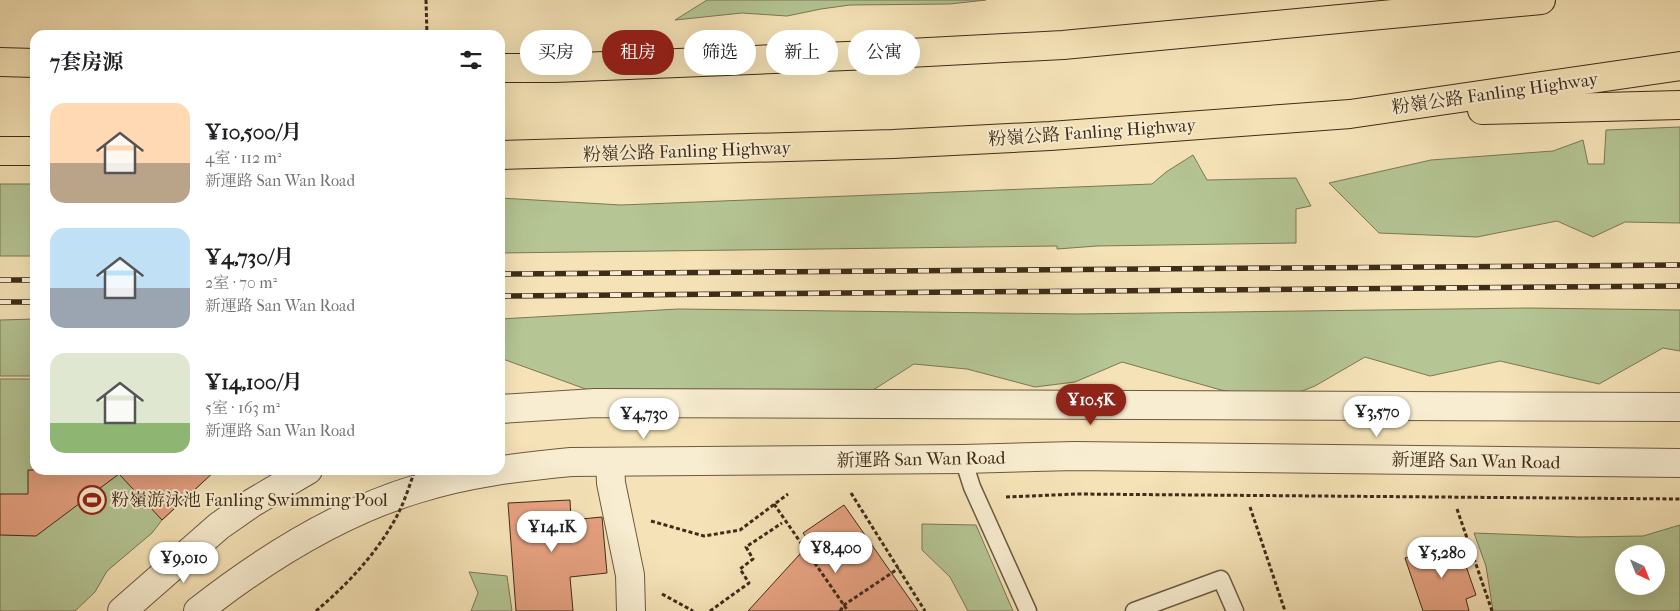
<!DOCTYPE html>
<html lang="zh">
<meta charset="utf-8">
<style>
:root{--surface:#fff;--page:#f6f6f6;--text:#202124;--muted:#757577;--accent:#8f2418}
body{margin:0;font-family:"IM FELL French Canon","Noto Serif SC",serif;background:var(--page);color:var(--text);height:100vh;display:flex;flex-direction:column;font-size:19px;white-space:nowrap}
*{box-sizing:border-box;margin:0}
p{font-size:16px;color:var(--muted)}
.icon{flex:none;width:28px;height:28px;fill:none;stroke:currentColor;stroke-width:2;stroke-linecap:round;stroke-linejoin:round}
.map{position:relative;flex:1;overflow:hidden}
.details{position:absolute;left:30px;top:30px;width:475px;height:445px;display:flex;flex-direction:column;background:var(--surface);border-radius:15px;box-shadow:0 5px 20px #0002}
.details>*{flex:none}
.hud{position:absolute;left:520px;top:30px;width:475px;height:45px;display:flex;gap:10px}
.needle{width:32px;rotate:137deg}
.controls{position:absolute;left:1615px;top:545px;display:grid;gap:10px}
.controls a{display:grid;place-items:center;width:50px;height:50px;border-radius:50%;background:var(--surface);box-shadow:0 5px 20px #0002;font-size:25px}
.price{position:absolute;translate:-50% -42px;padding:0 11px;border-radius:18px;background:#fff;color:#222;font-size:16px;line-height:32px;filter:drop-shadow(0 1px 2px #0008)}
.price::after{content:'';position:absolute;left:50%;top:30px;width:15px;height:11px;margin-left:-8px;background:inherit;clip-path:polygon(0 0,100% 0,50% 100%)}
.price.selected{background:var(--accent);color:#fff}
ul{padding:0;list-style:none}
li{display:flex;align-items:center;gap:15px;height:125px;padding:0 20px}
li span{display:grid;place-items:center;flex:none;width:140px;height:100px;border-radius:15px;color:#555}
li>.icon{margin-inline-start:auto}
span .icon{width:60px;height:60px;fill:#fffc;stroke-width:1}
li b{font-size:21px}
h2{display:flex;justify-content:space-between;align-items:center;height:60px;padding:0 20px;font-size:21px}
.pill{padding:0 18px;border-radius:22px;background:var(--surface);box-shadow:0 5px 20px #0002;font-size:18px;line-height:45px}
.pill.selected{background:var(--accent);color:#fff}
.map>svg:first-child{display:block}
.green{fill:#b5c594;stroke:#7a7856;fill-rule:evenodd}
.building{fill:#e7a282;stroke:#3f2b19}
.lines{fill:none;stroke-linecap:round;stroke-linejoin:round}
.service-casing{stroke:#6c5940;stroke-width:19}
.minor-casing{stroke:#6c5940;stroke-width:30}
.tertiary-casing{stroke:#6c5940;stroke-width:30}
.motorway-casing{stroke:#3f2b19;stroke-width:30}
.path{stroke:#3f2b19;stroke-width:3;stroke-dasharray:4 2.5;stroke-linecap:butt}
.service{stroke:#f8edd0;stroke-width:16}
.minor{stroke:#f8edd0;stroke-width:28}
.tertiary{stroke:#f8edd0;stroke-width:28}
.motorway{stroke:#f5e3b7;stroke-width:28}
.rail-casing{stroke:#3f2b19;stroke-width:5.5}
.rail{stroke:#f8edd0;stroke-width:4;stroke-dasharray:11;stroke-linecap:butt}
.path-bridge{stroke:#3f2b19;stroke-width:3;stroke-dasharray:4 2.5;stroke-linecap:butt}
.labels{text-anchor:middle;stroke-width:4;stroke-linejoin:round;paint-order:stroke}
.street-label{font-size:18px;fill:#3f2b19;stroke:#f8edd0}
.poi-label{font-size:18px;fill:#3f2b19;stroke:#f8edd0;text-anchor:start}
</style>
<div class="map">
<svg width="1680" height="611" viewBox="0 0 1680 611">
<rect width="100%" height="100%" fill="#f5e3b7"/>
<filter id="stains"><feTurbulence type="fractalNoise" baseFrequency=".004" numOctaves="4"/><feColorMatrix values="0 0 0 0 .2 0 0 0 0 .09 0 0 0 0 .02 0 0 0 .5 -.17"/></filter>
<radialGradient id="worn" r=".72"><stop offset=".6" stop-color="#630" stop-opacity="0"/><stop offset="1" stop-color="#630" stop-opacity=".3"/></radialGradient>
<g class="green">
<path d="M 707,0 L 986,0 L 950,4 L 850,5 L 821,9 L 787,16 L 742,13 L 675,20 Z"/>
<path d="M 1680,127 L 1680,223 L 1625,222 L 1593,237 L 1557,221 L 1477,237 L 1379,233 L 1329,183 L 1431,160 L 1553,151 L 1583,140 L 1588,164 L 1604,164 L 1606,130 Z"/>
<path d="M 1193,155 L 1207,180 L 1296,178 L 1311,206 L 1296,209 L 1296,243 L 1097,246 L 1057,249 L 1057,246 L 500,253 L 500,198 L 621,205 L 1152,184 L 1166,172 Z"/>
<rect x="0" y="184" width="35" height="72"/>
<path d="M 1528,308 L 1680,310 L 1680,351 L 1663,348 L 1599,384 L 1500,361 L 1430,376 L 1365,357 L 1315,386 L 1279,400 L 1221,390 L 1122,362 L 1075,382 L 1035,387 L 967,369 L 914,364 L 870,392 L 616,400 L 500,358 L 500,319 L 678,309 L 1076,314 Z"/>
<path d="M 35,319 L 35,376 L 0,376 L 0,320 Z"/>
<path d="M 0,379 L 35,379 L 35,470 L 205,470 L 205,480 L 162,520 L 152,533 L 107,571 L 95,592 L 75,611 L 0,611 Z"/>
<path d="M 922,524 L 976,525 L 1013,611 L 968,611 L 950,577 L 922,550 Z"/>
<path d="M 1680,525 L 1680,611 L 1493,611 L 1486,566 L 1474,533 L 1580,537 L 1643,536 ZM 1624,554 L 1656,554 L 1656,586 L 1624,586 Z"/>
<path d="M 469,572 L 507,576 L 512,611 L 471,611 L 478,593 Z"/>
</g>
<g class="building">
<path d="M 28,470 L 216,470 L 162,520 L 119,474 L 36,536 L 0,535 L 0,494 L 28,494 Z"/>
<path d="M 570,500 L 571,520 L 602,517 L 607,573 L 570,577 L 573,611 L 516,611 L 508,503 Z"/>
<path d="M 844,505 L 918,611 L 748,611 L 810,543 L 803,533 Z"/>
<path d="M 1457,540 L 1476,595 L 1466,599 L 1469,611 L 1423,611 L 1405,558 Z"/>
</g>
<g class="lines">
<defs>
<g id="service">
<path d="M 963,459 L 972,487 L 1028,611"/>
<path d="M 1134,611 L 1221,579 L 1235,611"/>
</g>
<path id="minor" d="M 610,462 L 611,483 L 630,575 L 631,611"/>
<g id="tertiary">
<path d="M 500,409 L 595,403 L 1680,407"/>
<path d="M 122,611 L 219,526 L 252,503 L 308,470"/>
<path d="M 198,611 C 263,560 337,513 417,489 C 467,473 519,467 571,462 L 963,459 L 1074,456 L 1680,463"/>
</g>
<g id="motorway">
<path d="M 0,62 L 35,63"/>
<path d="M 500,68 L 555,68 L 871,55 L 1063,45 L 1541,0"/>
<path d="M 1482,110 L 1680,105"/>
<path d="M 0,151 L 35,151"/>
<path d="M 500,155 L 893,144 L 1050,136 L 1350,114 L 1680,66"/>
</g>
</defs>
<use href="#service" class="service-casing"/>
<use href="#minor" class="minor-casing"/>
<use href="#tertiary" class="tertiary-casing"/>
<use href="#motorway" class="motorway-casing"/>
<g class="path">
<path d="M 426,0 L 427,35"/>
<path d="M 851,493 L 925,611"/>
<path d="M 1006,497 L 1077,494 L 1680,499"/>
<path d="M 774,504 L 848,611"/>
<path d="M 1250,507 L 1285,611"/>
<path d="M 1457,509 L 1492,611"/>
<path d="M 651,521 L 704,536 L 740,530 L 788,494"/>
<path d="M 662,594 L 693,611"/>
<path d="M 710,611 L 749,583 L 740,569 L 753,559 L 746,547 L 782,523"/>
<path d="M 840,611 L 844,605 L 899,568"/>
</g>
<use href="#service" class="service"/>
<use href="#minor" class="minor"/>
<use href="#tertiary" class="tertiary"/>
<use href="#motorway" class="motorway"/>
<defs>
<g id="rail">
<path d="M 500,274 L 1680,265"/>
<path d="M 0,280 L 35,280"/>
<path d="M 500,296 L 1680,286"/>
<path d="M 0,302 L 35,302"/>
</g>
</defs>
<use href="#rail" class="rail-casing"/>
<use href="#rail" class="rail"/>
<path class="path-bridge" d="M 316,611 C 349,583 378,552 398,514 C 405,500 410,484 415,470"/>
</g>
<defs>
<symbol id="stadium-ring" viewBox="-11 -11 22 22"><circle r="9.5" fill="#f8edd0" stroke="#8f2418" stroke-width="1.5"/><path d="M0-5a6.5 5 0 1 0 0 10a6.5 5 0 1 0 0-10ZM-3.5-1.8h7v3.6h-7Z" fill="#8f2418"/></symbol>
</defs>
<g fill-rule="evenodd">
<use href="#stadium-ring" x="76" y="484" width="32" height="32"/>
</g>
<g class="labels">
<g class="street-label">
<text transform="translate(1495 93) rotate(-8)" y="6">粉嶺公路 Fanling Highway</text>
<text transform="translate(1092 132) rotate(-4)" y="6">粉嶺公路 Fanling Highway</text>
<text transform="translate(687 151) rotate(-2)" y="6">粉嶺公路 Fanling Highway</text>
<text transform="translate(921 459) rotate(-1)" y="6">新運路 San Wan Road</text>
<text transform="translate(1476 461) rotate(1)" y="6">新運路 San Wan Road</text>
</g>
<g class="poi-label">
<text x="111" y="506">粉嶺游泳池 Fanling Swimming Pool</text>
</g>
</g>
<rect width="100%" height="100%" filter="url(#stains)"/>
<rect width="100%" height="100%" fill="url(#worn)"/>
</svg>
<div class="controls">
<a><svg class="needle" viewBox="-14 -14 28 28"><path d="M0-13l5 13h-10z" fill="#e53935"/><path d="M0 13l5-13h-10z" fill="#757577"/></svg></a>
</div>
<b class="price selected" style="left:1091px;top:426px">¥10.5K</b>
<b class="price" style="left:1377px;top:438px">¥3,570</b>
<b class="price" style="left:644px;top:440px">¥4,730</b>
<b class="price" style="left:552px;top:553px">¥14.1K</b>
<b class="price" style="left:836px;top:574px">¥8,400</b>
<b class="price" style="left:1442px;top:579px">¥5,280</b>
<b class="price" style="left:184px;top:584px">¥9,010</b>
<div class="hud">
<a class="pill">买房</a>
<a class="pill selected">租房</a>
<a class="pill">筛选</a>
<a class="pill">新上</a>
<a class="pill">公寓</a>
</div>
<section class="details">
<h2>7套房源<svg class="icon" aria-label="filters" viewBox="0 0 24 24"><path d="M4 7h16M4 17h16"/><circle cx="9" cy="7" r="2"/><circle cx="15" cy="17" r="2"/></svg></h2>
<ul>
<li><span style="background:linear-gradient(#ffd9b3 60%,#b9a48a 0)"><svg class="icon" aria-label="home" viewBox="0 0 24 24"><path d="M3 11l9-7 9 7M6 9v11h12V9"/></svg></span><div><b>¥10,500/月</b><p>4室 · 112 m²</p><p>新運路 San Wan Road</p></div></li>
<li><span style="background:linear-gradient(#bfe0f5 60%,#9aa5b1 0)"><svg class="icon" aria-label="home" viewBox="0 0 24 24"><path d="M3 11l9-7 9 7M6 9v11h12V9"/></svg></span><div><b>¥4,730/月</b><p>2室 · 70 m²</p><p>新運路 San Wan Road</p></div></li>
<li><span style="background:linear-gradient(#dfe7d0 70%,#8fb573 0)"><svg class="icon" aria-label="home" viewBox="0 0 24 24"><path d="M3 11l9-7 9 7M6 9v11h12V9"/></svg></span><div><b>¥14,100/月</b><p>5室 · 163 m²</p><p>新運路 San Wan Road</p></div></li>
</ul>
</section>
</div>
